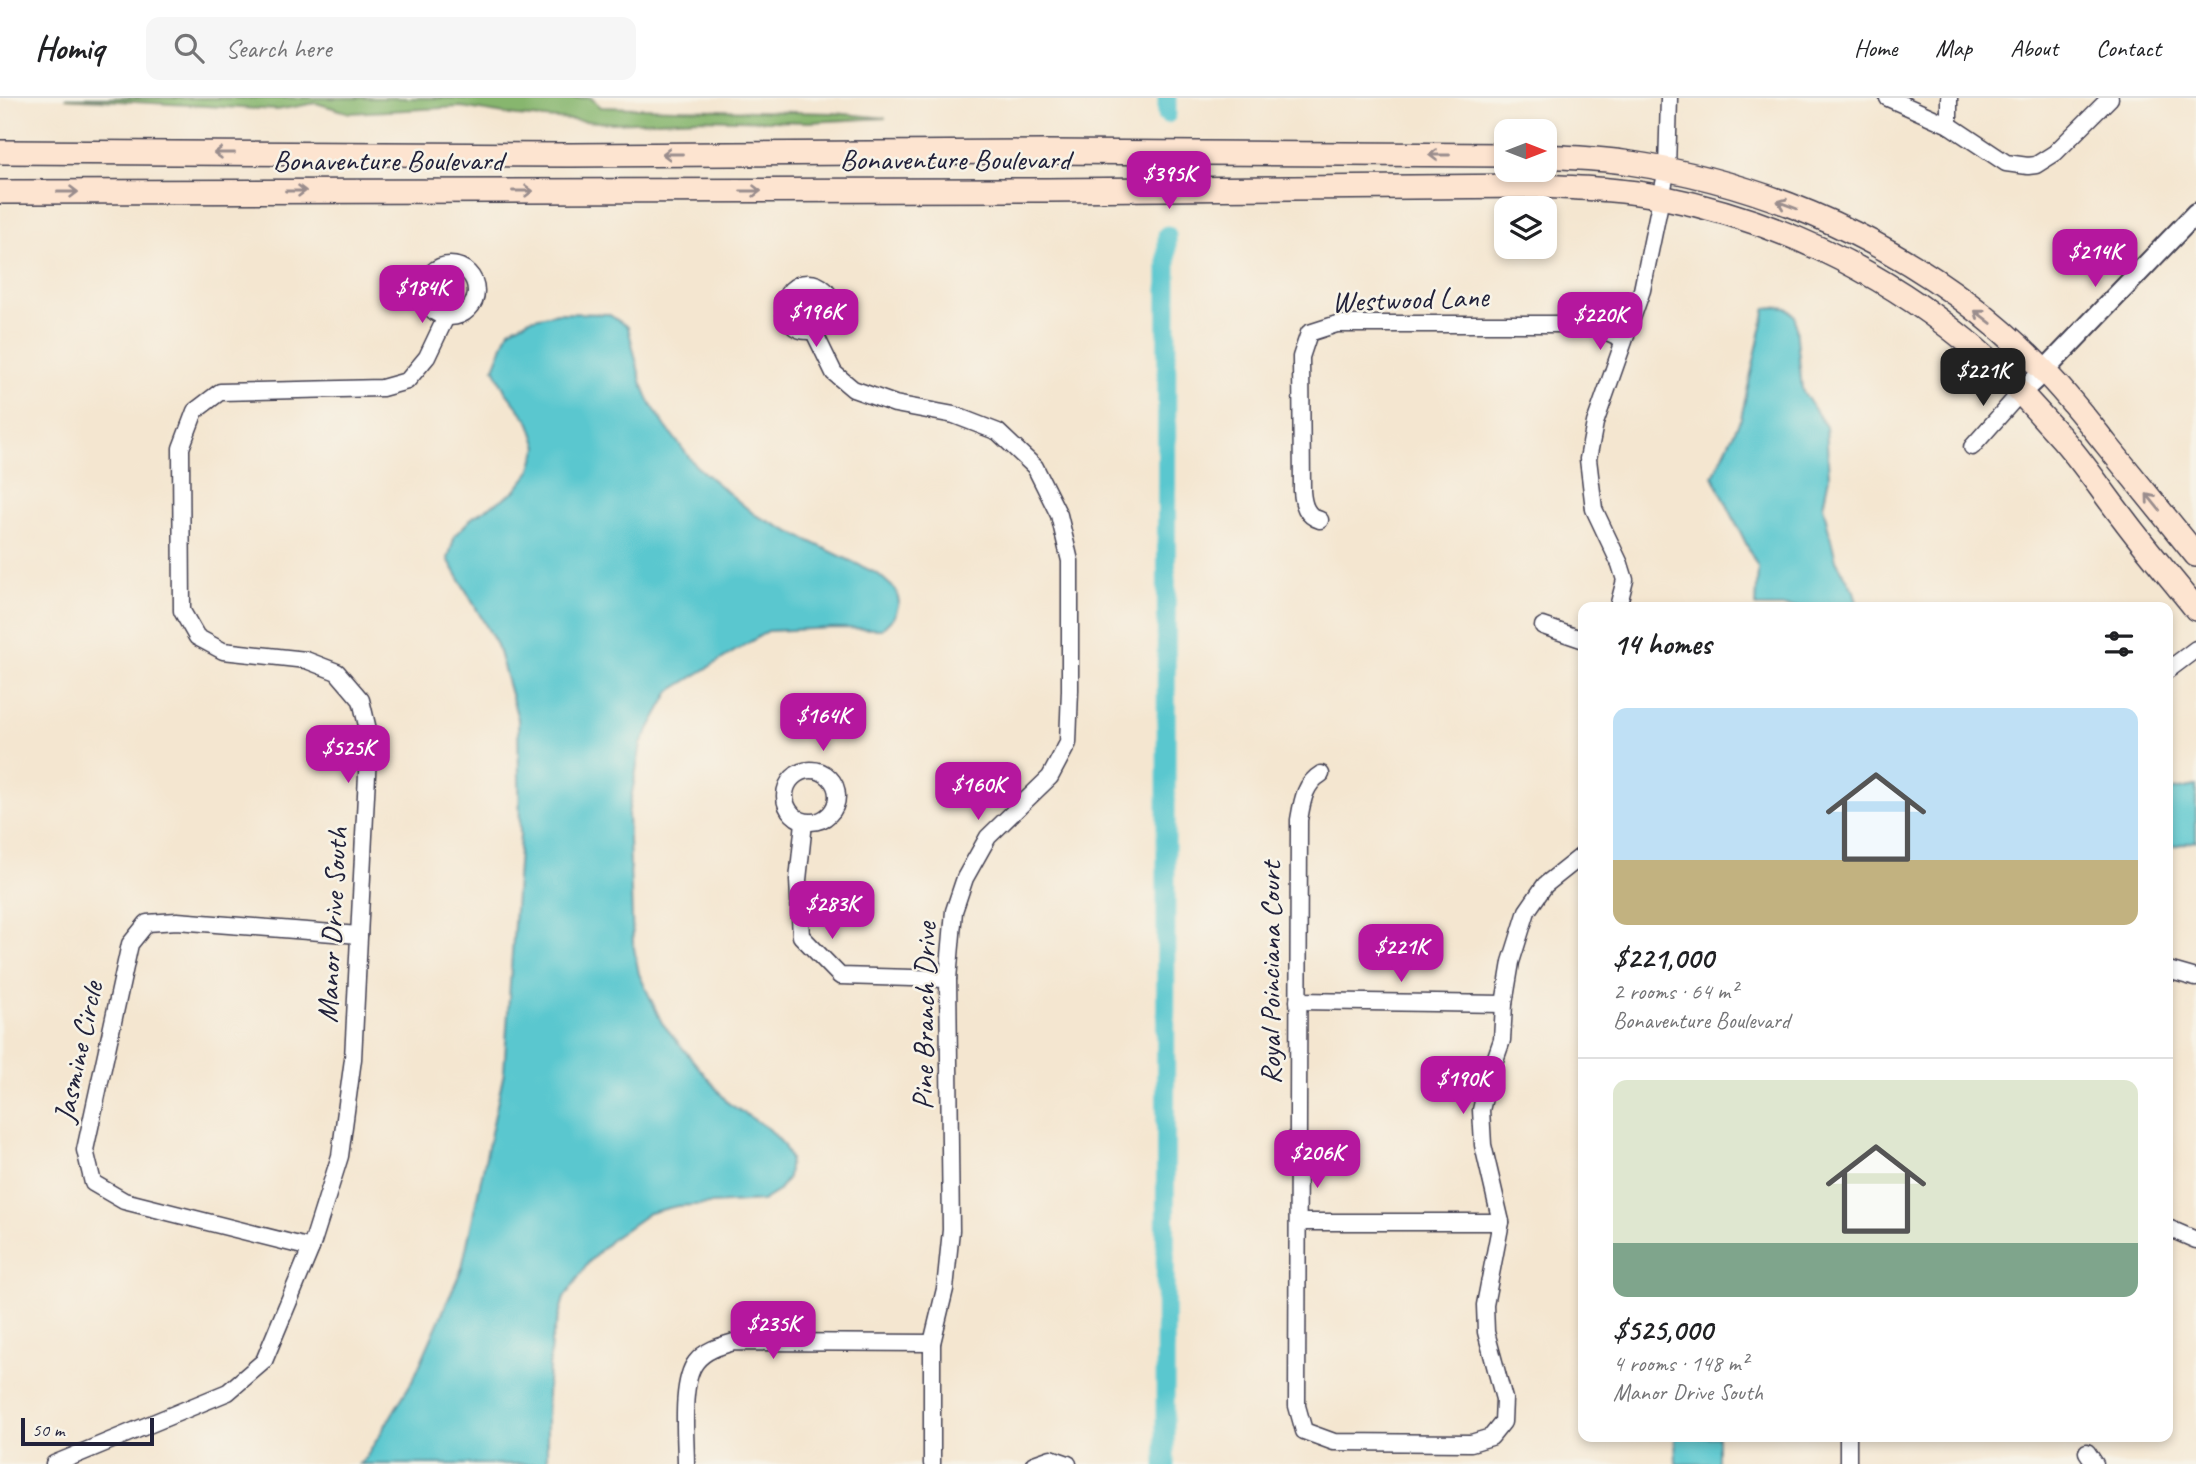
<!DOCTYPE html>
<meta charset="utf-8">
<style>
:root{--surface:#fff;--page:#f6f6f6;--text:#202124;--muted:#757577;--line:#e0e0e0;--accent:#b5179e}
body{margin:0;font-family:Caveat,sans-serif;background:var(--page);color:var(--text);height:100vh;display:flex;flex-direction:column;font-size:26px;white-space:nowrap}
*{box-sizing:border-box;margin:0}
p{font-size:23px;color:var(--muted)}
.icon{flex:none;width:38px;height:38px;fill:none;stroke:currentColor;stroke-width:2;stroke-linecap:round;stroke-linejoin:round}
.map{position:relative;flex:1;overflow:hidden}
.side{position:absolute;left:1578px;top:504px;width:595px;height:840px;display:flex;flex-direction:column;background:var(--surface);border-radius:14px;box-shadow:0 4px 10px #0003}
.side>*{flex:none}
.needle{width:46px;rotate:90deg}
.fabs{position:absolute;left:1494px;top:21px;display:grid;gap:14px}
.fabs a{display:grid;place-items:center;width:63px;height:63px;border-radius:14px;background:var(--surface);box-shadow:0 4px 10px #0003;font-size:35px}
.scale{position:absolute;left:21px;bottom:18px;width:133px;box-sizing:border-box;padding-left:7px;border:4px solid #22223b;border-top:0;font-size:19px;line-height:24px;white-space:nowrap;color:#22223b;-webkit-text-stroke:5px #f7f3e8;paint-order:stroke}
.price{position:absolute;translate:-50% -60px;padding:0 16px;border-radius:14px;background:var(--accent);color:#fff;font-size:23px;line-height:46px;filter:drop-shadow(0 2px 4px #0008)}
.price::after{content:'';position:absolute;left:50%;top:42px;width:21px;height:16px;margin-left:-10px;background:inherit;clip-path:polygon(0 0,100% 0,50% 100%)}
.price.on{background:#222;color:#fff}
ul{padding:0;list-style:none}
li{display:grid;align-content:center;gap:14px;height:371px;padding:0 35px}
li+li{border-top:2px solid var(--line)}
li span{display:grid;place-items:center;height:217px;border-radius:14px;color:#555}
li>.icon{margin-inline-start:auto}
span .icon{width:126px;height:126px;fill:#fffc;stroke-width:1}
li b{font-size:30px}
h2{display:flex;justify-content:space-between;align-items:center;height:84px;padding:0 35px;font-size:30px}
header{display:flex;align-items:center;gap:42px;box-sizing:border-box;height:98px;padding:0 35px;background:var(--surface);border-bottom:2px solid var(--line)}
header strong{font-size:33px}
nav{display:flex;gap:38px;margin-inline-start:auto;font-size:24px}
.search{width:490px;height:63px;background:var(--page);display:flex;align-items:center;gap:18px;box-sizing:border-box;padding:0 24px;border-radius:14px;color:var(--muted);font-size:26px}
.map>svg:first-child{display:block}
.forest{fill:#87b66e;stroke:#546c54;stroke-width:2}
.water{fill:#5ac7cf;stroke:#3e7485;stroke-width:2}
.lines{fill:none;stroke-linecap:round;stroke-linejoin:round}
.canal{stroke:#5ac7cf;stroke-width:19}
.minor-casing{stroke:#423f51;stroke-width:19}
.tertiary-casing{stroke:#423f51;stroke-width:23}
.secondary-casing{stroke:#423f51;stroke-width:26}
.minor{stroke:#fff;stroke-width:16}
.tertiary{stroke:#fff;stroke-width:19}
.secondary{stroke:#fde4d0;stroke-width:23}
.oneway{stroke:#9a8d8d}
.labels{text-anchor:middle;stroke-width:5;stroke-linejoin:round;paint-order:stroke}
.street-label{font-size:30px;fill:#22223b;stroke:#f7f3e8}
</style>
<header>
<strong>Homiq</strong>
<div class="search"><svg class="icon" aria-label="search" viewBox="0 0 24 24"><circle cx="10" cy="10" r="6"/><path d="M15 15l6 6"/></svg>Search here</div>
<nav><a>Home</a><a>Map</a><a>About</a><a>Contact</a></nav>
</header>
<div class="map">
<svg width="2196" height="1366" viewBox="0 0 2196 1366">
<rect width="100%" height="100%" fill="#f7f3e8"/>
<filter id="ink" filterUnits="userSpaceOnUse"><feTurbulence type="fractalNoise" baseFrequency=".0143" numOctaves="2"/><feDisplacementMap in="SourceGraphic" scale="14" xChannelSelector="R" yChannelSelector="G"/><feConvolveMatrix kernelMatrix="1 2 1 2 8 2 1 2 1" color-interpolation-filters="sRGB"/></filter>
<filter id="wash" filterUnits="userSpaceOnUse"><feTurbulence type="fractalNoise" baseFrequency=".00686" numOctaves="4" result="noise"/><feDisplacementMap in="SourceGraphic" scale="28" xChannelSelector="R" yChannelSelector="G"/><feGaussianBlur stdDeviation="1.57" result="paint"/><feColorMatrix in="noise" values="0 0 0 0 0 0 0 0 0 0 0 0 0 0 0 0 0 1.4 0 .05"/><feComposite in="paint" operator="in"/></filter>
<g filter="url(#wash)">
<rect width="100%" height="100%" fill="#f4e6d0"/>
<path class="forest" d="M 65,0 L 591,0 L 601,9 L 834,15 L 886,20 L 809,24 L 700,21 L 612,25 L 517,18 L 461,9 L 350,15 L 316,5 L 277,12 Z"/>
<g class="water">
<path d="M 1777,209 L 1787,210 L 1795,218 L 1802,292 L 1826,329 L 1829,379 L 1823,408 L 1836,462 L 1854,493 L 1858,509 L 1756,509 L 1758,470 L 1713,378 L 1741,320 L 1766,210 Z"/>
<path d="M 558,215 L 608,216 L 628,229 L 641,283 L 649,303 L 666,329 L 696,368 L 755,417 L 878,476 L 896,492 L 899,504 L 895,518 L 882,531 L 835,530 L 768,533 L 670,593 L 641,646 L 628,716 L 633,845 L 639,876 L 662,925 L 728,1005 L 769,1031 L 783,1046 L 790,1061 L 788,1079 L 778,1093 L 762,1103 L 677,1108 L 649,1115 L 612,1141 L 589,1164 L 564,1200 L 551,1244 L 547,1296 L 547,1366 L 359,1366 L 365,1361 L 414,1280 L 462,1170 L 504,974 L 520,737 L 518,621 L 497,547 L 448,461 L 455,437 L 473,419 L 514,394 L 530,374 L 538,349 L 530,325 L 505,293 L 494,270 L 509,232 L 530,221 Z"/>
<path d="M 2196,688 L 2196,743 L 2168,749 L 2168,693 Z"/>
<path d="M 1675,1339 L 1718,1339 L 1718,1366 L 1676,1366 Z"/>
</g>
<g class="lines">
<g class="canal">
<path d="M 1167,16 L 1167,0"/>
<path d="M 1165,1366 L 1167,137"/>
</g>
</g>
</g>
<g filter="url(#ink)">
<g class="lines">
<defs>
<g id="minor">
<path d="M 1888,0 L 1949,27 L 2006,65 L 2028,68 L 2036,67 L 2055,55 L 2110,0"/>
<path d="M 1949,0 L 1949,27"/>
<circle cx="450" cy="193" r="26"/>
<circle cx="808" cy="209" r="24"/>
<path d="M 813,232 L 834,275 L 853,291 L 895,306 L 954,317 L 998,334 L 1035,369 L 1059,417 L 1070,463 L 1070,592 L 1068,645 L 1050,679 L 988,739 L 965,780 L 954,813 L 948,881 L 951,1132 L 945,1191 L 932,1245 L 932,1366"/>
<path d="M 1972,349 L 2020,295"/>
<path d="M 1320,422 C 1306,418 1303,406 1302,393 L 1301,259 L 1309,235 L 1337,226 L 1567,226 L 1594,229 L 1623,242"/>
<path d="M 1618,509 L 1625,482 L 1620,466 L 1594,411 L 1588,361 L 1595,325 L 1642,192 L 1667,71 L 1669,0"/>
<path d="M 1543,528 L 1584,542"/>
<path d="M 2168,572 L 2196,551"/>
<circle cx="811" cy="698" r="26"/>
<path d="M 1321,676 C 1304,686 1302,705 1299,722 L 1297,1308 L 1304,1333 L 1334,1344 L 1471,1345 L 1491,1339 L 1503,1324 L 1504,1301 L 1486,1234 L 1485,1207 L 1501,1124 L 1483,1047 L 1481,1012 L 1489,979 L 1502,942 L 1504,906 L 1511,864 L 1527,813 L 1545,787 L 1584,756"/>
<path d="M 804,724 L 798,782 L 801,838 L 840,878 L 948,881"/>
<path d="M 2168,872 L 2196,880"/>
<path d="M 1298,903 L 1504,906"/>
<path d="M 1299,1124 L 1501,1124"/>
<path d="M 2168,1130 L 2196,1142"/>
<path d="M 311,1150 L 124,1103 L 93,1085 L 85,1052 L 130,846 L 147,825 L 177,823 L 359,837"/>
<path d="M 1848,1339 L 1848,1366"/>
<path d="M 2087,1354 L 2095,1366"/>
<path d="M 54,1366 L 228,1294 L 264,1263 L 311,1150 L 340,1058 L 353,961 L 369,636 L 361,602 L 337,574 L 306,562 L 223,553 L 197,539 L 182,513 L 181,350 L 195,313 L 220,294 L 382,290 L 407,283 L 427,259 L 446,219"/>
<path d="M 686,1366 C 686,1341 680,1284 696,1264 C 705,1252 720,1248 734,1244 L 932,1245"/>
<path d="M 1034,1366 L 1051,1360 L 1068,1366"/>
</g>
<path id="tertiary" d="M 2020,295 L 2044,273 L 2196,115"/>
<g id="secondary">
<path d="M 0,54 L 571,57 L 1044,54 L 1507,57"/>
<path d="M 1545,58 C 1573,60 1602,60 1630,65 C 1785,88 1935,160 2044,273 C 2067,296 2086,321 2106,346 C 2136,383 2166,420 2196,457"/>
<path d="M 0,94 L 1047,92 L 1540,88 C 1580,90 1621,91 1661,99 C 1773,121 1877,170 1965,242 C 1999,269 2029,304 2058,336 C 2082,362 2101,392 2123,420 C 2146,451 2172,481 2196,511"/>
</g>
</defs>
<use href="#minor" class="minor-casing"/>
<use href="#tertiary" class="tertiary-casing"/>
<use href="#secondary" class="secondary-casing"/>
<use href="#minor" class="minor"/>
<use href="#tertiary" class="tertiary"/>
<use href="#secondary" class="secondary"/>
</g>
<defs><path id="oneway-shaft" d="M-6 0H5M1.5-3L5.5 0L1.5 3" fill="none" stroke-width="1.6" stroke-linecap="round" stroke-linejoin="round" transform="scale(1.75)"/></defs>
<g class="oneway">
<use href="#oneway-shaft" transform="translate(224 55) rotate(-180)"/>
<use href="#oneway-shaft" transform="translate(672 56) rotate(180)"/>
<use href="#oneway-shaft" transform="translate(1439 57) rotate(-180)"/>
<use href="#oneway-shaft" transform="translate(296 93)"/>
<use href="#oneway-shaft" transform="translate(523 93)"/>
<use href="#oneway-shaft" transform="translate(751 93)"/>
<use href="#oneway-shaft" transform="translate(68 94)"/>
<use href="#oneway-shaft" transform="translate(1787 107) rotate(-159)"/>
<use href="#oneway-shaft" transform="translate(1983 219) rotate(-142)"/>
<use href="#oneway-shaft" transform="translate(2153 404) rotate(-129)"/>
</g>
</g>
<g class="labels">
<g class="street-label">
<text x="955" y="71">Bonaventure Boulevard</text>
<text x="388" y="72">Bonaventure Boulevard</text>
<text transform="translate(1410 201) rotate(-2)" y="10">Westwood Lane</text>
<text transform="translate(332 827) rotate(-87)" y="10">Manor Drive South</text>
<text transform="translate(1270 875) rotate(-90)" y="10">Royal Poinciana Court</text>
<text transform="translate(924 918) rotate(-89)" y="10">Pine Branch Drive</text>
<text transform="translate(78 954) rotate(-78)" y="10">Jasmine Circle</text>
</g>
</g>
</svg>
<div class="fabs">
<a><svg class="needle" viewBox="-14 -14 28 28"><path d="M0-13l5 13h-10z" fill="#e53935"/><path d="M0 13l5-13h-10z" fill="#757577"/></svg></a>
<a><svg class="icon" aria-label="layers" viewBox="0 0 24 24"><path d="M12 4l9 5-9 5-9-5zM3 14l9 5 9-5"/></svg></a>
</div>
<div class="scale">50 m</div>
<b class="price" style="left:1169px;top:113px">$395K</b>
<b class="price" style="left:2095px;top:191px">$214K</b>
<b class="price" style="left:422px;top:227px">$184K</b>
<b class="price" style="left:816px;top:251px">$196K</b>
<b class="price" style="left:1600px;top:254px">$220K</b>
<b class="price on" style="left:1983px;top:310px">$221K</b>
<b class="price" style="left:823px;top:655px">$164K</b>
<b class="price" style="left:348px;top:687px">$525K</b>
<b class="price" style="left:978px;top:724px">$160K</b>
<b class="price" style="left:832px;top:843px">$283K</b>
<b class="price" style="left:1401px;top:886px">$221K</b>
<b class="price" style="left:1463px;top:1018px">$190K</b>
<b class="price" style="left:1317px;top:1092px">$206K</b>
<b class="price" style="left:773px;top:1263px">$235K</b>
<section class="side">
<h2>14 homes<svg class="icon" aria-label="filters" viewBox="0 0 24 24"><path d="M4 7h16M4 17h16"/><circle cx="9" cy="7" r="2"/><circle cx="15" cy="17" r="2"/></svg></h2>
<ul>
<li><span style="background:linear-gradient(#bfe0f5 70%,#c2b280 0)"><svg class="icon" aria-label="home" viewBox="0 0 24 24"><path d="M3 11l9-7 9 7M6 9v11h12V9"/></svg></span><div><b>$221,000</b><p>2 rooms · 64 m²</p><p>Bonaventure Boulevard</p></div></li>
<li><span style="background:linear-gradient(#dfe7d0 75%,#7fa58c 0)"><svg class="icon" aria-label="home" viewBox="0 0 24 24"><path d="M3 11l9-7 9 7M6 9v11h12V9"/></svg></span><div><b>$525,000</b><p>4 rooms · 148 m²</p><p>Manor Drive South</p></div></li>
</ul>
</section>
</div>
